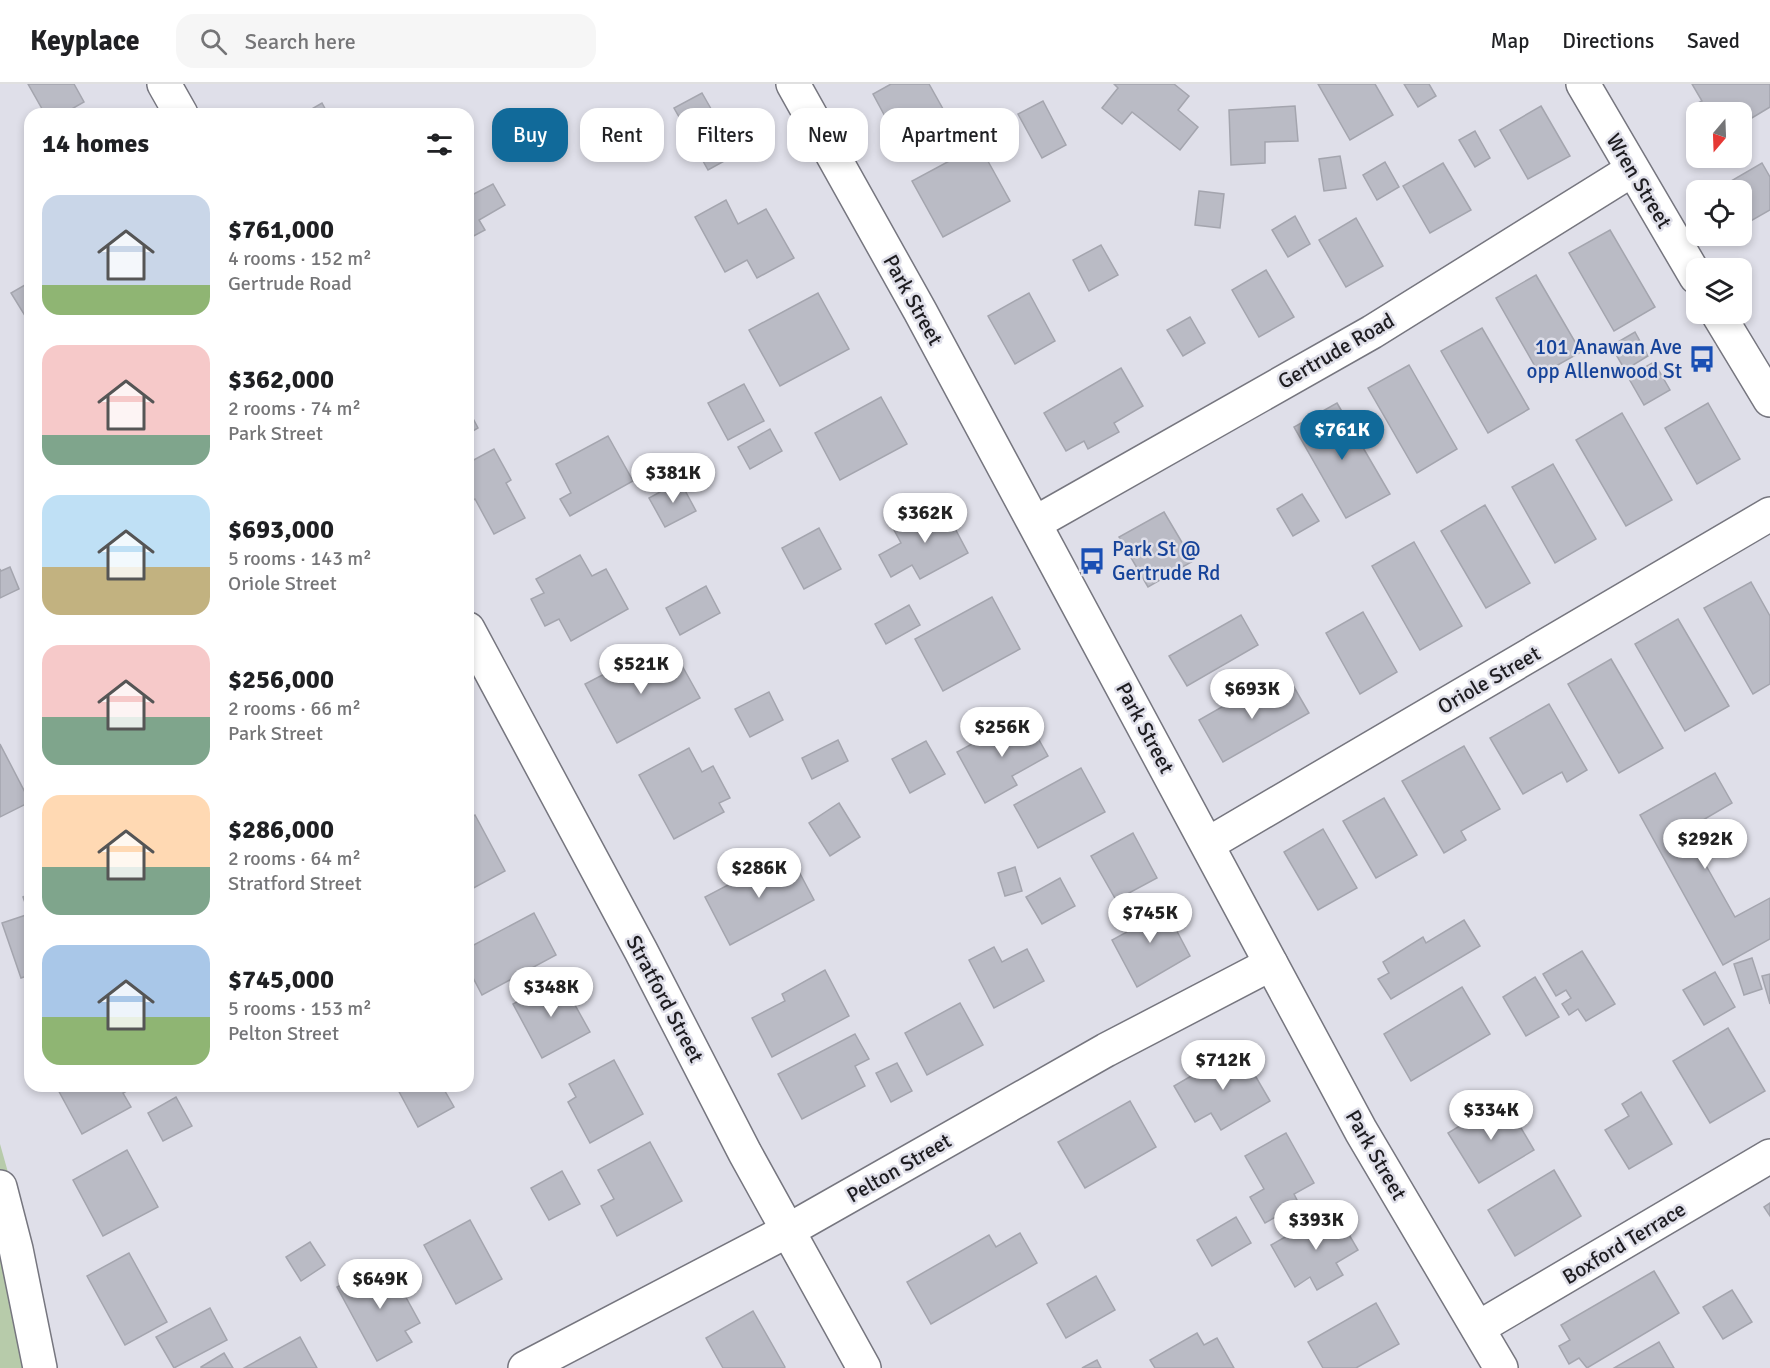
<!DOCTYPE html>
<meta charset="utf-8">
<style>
:root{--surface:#fff;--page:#f6f6f6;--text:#202124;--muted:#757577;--line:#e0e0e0;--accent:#116a9a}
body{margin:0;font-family:Signika,sans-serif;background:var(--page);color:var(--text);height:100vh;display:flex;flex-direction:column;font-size:22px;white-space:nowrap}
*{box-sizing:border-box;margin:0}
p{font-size:20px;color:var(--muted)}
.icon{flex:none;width:33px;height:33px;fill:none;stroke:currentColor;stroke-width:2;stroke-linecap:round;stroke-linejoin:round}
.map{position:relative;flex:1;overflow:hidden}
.sheet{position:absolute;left:24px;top:24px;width:450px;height:984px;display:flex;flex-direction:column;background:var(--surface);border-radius:18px;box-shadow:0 3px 9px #0003}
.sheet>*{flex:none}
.hud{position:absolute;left:492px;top:24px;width:570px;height:54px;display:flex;gap:12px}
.needle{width:39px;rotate:199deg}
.buttons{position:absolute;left:1686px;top:18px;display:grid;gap:12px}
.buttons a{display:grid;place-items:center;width:66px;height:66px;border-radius:12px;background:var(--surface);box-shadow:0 3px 9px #0003;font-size:30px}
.price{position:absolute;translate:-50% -51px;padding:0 14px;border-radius:21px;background:#fff;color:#222;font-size:20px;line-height:39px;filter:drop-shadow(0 2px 3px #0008)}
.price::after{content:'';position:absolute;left:50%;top:36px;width:18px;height:14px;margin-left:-9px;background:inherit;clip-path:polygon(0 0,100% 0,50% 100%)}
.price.on{background:var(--accent);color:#fff}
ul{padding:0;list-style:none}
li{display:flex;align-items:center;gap:18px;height:150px;padding:0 18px}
li span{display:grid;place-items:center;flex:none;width:168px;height:120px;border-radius:18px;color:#555}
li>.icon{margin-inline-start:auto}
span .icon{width:72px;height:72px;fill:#fffc;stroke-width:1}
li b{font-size:26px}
h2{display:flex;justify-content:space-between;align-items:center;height:72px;padding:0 18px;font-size:26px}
.tag{padding:0 21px;border-radius:18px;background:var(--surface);box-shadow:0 3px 9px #0003;font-size:21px;line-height:54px}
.tag.on{background:var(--accent);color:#fff}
header{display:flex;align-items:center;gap:36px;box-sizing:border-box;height:84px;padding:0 30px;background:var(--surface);border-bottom:2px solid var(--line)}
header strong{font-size:28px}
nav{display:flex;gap:33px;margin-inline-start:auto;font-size:21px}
.search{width:420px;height:54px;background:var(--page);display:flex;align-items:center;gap:15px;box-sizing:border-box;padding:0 21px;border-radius:18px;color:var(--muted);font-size:22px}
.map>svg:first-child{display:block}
.green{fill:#b7cbaa}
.building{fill:#babbc5;stroke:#a4a5ae;stroke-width:1.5}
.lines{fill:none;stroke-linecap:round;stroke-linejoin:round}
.minor-casing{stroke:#76767f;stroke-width:36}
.minor{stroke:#fff;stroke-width:33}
.labels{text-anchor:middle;stroke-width:5;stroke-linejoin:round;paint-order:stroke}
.street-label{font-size:21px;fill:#1e1d21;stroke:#dfdfe9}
.transit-label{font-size:21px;fill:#164399;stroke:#dfdfe9;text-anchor:end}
</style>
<header>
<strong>Keyplace</strong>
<div class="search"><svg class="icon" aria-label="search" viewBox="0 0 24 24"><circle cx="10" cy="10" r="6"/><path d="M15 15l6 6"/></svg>Search here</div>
<nav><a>Map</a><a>Directions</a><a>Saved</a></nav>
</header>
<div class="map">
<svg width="1770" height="1284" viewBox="0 0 1770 1284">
<rect width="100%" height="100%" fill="#dfdfe9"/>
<path class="green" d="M 0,1060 L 9,1092 L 40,1284 L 0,1284 Z"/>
<g class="building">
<path d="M 28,0 L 74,0 L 84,18 L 63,30 L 45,30 Z"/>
<path d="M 891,0 L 929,0 L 943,25 L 895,51 L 873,10 Z"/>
<path d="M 1114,0 L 1174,0 L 1189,12 L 1178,26 L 1198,43 L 1180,66 L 1132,28 L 1122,40 L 1102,24 L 1118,4 Z"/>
<path d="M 1318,0 L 1375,0 L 1393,31 L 1350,56 Z"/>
<path d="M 1404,0 L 1429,0 L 1436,12 L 1418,23 Z"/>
<path d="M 1692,0 L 1770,0 L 1770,23 L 1742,40 L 1742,28 L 1696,28 L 1696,33 L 1690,23 L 1702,17 Z"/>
<path d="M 702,9 L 718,37 L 729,31 L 748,64 L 708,86 L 698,68 L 690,73 L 678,52 L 687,47 L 674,24 Z"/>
<path d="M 1043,17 L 1066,61 L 1042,74 L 1018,30 Z"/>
<path d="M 322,19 L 328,30 L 303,30 Z"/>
<path d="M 1295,22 L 1298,57 L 1265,58 L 1265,79 L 1231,81 L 1229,26 Z"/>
<path d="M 1541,22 L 1570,72 L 1528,95 L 1500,46 Z"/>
<path d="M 1475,47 L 1490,74 L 1475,83 L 1459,56 Z"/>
<path d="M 979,61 L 1010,117 L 943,153 L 912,97 Z"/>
<path d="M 1340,72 L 1346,104 L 1324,107 L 1319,75 Z"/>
<path d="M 1385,78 L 1399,103 L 1377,116 L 1363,91 Z"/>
<path d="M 1443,79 L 1471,126 L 1430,149 L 1403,102 Z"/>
<path d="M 1762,79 L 1770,93 L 1770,126 L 1742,142 L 1742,106 L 1720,106 L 1719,104 Z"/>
<path d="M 493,100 L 505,121 L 479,136 L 485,146 L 468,155 L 468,113 Z"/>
<path d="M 1199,107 L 1224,110 L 1220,144 L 1195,141 Z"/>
<path d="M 726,116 L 738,140 L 766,125 L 794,174 L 757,194 L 747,176 L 725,188 L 695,133 Z"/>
<path d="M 1295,132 L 1310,160 L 1288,173 L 1272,146 Z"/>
<path d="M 1356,134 L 1383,182 L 1346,203 L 1319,156 Z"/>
<path d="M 1610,146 L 1655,223 L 1614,247 L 1569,169 Z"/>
<path d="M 1101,161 L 1118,191 L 1089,207 L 1073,176 Z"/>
<path d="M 1266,186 L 1294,233 L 1259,253 L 1232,206 Z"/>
<path d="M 1536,191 L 1581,268 L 1540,291 L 1496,214 Z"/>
<path d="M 30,198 L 30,233 L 27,235 L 11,209 Z"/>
<path d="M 818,209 L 849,265 L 780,302 L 749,246 Z"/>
<path d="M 1029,209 L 1055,257 L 1015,280 L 988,232 Z"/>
<path d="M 1190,233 L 1205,259 L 1183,272 L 1167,246 Z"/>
<path d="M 1482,244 L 1529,325 L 1488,349 L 1441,267 Z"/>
<path d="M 1635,248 L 1648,272 L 1625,286 L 1611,262 Z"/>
<path d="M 1654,278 L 1670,306 L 1644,321 L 1628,293 Z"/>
<path d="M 1409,281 L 1457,365 L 1417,389 L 1368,304 Z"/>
<path d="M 1121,284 L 1143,322 L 1114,339 L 1119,348 L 1088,365 L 1084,357 L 1066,367 L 1044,329 Z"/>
<path d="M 744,300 L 764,337 L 728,356 L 708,319 Z"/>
<path d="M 881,313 L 907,360 L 840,396 L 815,349 Z"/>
<path d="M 1337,319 L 1390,410 L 1346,434 L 1294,343 Z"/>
<path d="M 1708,319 L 1740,375 L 1697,400 L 1665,344 Z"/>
<path d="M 468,325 L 478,344 L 468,350 Z"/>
<path d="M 1622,329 L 1672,416 L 1626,442 L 1576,356 Z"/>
<path d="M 770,345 L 782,367 L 750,385 L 738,363 Z"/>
<path d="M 608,352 L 633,397 L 570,432 L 560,415 L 571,409 L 556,380 Z"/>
<path d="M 494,365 L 511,396 L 506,399 L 525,434 L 494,450 L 475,415 L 468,419 L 468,379 Z"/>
<path d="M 1553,380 L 1596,455 L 1555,479 L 1512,403 Z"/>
<path d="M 680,397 L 696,427 L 665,443 L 649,414 Z"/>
<path d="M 1302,410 L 1319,437 L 1293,452 L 1277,425 Z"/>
<path d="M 941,418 L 968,469 L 920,495 L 912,481 L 891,493 L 879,471 L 901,459 L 893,444 Z"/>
<path d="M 1485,421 L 1530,499 L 1486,524 L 1441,447 Z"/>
<path d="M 1164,428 L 1193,477 L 1148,503 L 1119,453 Z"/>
<path d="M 819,444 L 841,485 L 804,505 L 782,464 Z"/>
<path d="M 1414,458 L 1462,542 L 1420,566 L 1372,482 Z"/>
<path d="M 580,471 L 592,492 L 606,485 L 628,525 L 571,557 L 559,535 L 545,542 L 531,515 L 544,509 L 536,495 Z"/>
<path d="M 10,483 L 19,505 L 0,514 L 0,485 L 1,487 Z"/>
<path d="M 1751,498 L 1770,532 L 1770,600 L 1753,610 L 1704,524 Z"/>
<path d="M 706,502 L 720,529 L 680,551 L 666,524 Z"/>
<path d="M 992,513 L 1020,565 L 943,607 L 915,555 Z"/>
<path d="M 909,521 L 920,541 L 886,560 L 875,540 Z"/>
<path d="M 1363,528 L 1397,588 L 1360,610 L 1326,549 Z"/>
<path d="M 1241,531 L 1258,561 L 1187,602 L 1169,572 Z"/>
<path d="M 1678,535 L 1729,622 L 1685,647 L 1635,560 Z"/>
<path d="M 675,569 L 700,614 L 617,659 L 585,600 L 631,576 L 638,589 Z"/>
<path d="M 1611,575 L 1663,664 L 1619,689 L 1568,600 Z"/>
<path d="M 1291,598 L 1309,629 L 1223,678 L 1199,636 L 1248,608 L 1254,620 Z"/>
<path d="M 769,608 L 783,636 L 750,653 L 735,625 Z"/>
<path d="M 1549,620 L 1587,686 L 1567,698 L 1562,688 L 1523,710 L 1490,654 Z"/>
<path d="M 1025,631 L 1048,672 L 1012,692 L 1017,701 L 985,719 L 957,668 Z"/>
<path d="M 838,656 L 848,677 L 812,695 L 802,674 Z"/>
<path d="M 926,657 L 945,690 L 910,709 L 892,675 Z"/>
<path d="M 0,660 L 30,718 L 0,733 Z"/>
<path d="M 1464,662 L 1500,725 L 1461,747 L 1466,756 L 1444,769 L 1402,697 Z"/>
<path d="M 689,664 L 702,688 L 713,682 L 730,714 L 719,719 L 724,728 L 674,755 L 639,691 Z"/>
<path d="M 1081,684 L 1105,728 L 1038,764 L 1014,721 Z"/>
<path d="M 1715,689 L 1732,719 L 1686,746 L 1735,833 L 1770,814 L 1770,855 L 1723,881 L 1640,731 Z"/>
<path d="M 1384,714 L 1417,771 L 1376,794 L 1343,737 Z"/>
<path d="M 839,719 L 860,753 L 830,772 L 809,739 Z"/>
<path d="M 475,731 L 505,787 L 468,807 L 468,735 Z"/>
<path d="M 1323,745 L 1357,804 L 1318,826 L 1284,768 Z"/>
<path d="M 1133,749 L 1157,794 L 1116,816 L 1091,772 Z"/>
<path d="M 789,769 L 814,816 L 730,861 L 705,813 Z"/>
<path d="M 1015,783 L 1022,807 L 1005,812 L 998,789 Z"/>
<path d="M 1060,794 L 1075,822 L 1042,840 L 1026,813 Z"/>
<path d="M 30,810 L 30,891 L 21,894 L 2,839 L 29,830 L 23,813 Z"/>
<path d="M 1161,817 L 1190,872 L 1137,903 L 1112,856 L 1127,848 L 1122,838 Z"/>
<path d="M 534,829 L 556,871 L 482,911 L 468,884 L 468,864 Z"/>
<path d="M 1464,836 L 1480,862 L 1391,915 L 1378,895 L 1389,889 L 1383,878 L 1423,853 L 1426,859 Z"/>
<path d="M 994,863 L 1002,878 L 1027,865 L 1044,897 L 994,924 L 969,876 Z"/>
<path d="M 1582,867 L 1615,920 L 1586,937 L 1578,925 L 1569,931 L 1562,920 L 1571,914 L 1566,906 L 1556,912 L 1543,890 Z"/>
<path d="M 1752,874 L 1762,905 L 1744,911 L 1734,880 Z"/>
<path d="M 825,886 L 849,932 L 772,973 L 752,934 L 785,917 L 782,910 Z"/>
<path d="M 1715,888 L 1735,923 L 1704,941 L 1683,906 Z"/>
<path d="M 1770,890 L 1770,920 L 1762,892 Z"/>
<path d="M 1535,893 L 1559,933 L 1526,952 L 1503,913 Z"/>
<path d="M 560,894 L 590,948 L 542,974 L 513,920 Z"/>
<path d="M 1462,903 L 1490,950 L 1411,997 L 1384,950 Z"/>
<path d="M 960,919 L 983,961 L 927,991 L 905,949 Z"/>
<path d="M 1728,944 L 1765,1007 L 1710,1039 L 1673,977 Z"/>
<path d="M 855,950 L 869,975 L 855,982 L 865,1002 L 802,1035 L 778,990 Z"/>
<path d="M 1239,964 L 1270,1017 L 1221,1046 L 1211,1029 L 1195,1038 L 1174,1002 Z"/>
<path d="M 614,976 L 643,1030 L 590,1059 L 568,1018 L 576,1013 L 569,1000 Z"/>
<path d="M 897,979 L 912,1007 L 891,1018 L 876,989 Z"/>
<path d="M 56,1002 L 136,1002 L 123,1009 L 131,1023 L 82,1050 Z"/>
<path d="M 396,1002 L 442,1002 L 454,1023 L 418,1043 Z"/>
<path d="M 1641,1008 L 1672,1060 L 1629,1085 L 1605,1046 L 1629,1032 L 1622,1020 Z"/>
<path d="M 176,1013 L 192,1042 L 163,1057 L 148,1029 Z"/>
<path d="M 1504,1015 L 1534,1066 L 1479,1099 L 1448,1049 Z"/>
<path d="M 1130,1017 L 1156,1063 L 1085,1104 L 1058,1058 Z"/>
<path d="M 1286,1049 L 1314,1099 L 1294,1110 L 1299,1120 L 1265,1139 L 1250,1113 L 1264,1105 L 1245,1072 Z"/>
<path d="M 650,1058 L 682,1117 L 617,1152 L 601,1122 L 614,1115 L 598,1086 Z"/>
<path d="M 127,1066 L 158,1123 L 103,1152 L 73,1096 Z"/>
<path d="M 1554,1086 L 1581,1132 L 1515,1172 L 1488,1126 Z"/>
<path d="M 562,1087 L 580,1120 L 549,1136 L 531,1104 Z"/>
<path d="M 1770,1119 L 1770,1132 L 1764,1123 Z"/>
<path d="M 1334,1125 L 1358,1166 L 1336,1179 L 1343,1191 L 1317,1206 L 1310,1193 L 1295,1203 L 1271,1161 Z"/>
<path d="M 1236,1133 L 1251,1159 L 1212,1182 L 1197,1156 Z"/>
<path d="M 470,1136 L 502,1195 L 456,1220 L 424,1161 Z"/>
<path d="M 1020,1149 L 1037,1179 L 931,1240 L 907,1198 L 989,1151 L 996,1163 Z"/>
<path d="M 310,1158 L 325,1181 L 301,1197 L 286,1173 Z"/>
<path d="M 129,1169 L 167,1238 L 125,1261 L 87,1192 Z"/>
<path d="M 386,1177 L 420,1239 L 405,1247 L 412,1258 L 377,1277 L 337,1203 Z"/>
<path d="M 1654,1187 L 1679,1229 L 1587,1284 L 1579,1274 L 1569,1280 L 1559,1262 L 1570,1256 L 1561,1241 Z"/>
<path d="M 1096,1192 L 1115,1226 L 1066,1254 L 1047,1220 Z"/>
<path d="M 1732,1206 L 1752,1238 L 1723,1255 L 1703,1223 Z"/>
<path d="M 1376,1219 L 1399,1260 L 1356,1284 L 1323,1284 L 1308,1258 Z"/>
<path d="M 210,1224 L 227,1256 L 174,1284 L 156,1253 Z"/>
<path d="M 753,1227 L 785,1283 L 784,1284 L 723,1284 L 706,1254 Z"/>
<path d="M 1197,1249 L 1204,1261 L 1217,1254 L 1234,1284 L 1155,1284 L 1150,1276 Z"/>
<path d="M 300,1253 L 317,1284 L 244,1284 Z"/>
<path d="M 1659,1258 L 1674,1284 L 1614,1284 Z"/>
<path d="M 224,1269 L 233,1284 L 201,1284 L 201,1283 Z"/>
<path d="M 1097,1276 L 1101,1284 L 1082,1284 Z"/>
</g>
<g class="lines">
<defs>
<g id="minor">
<path d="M 164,0 L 181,30"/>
<path d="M 793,0 L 920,227 L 1361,1047 L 1501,1284"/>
<path d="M 1583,0 L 1696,193"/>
<path d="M 1718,230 L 1770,316"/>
<path d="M 1035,439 L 1372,248 L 1632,86"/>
<path d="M 468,545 L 641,867 L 745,1069 L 864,1284"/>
<path d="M 1208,760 L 1770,430"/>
<path d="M 0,1103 L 16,1165 L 40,1284"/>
<path d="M 1478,1244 L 1770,1072"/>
<path d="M 525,1284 L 789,1146 L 1106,966 L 1271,880"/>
</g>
</defs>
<use href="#minor" class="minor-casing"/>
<use href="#minor" class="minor"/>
</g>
<defs>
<symbol id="bus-bare" viewBox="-9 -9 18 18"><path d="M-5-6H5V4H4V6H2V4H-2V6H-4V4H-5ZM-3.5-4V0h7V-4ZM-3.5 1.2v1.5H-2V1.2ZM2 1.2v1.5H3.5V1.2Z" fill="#1a4fb4" stroke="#dfdfe9" stroke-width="2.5" paint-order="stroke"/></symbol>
</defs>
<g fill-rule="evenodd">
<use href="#bus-bare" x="1683" y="256" width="38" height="38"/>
<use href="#bus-bare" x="1073" y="458" width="38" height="38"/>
</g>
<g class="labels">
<g class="street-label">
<text transform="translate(1639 97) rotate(59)" y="7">Wren Street</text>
<text transform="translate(913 216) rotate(61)" y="7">Park Street</text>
<text transform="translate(1336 267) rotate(-30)" y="7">Gertrude Road</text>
<text transform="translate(1489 596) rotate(-30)" y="7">Oriole Street</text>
<text transform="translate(1145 644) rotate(62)" y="7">Park Street</text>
<text transform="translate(665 915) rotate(62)" y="7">Stratford Street</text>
<text transform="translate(1376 1071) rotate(60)" y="7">Park Street</text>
<text transform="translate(899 1084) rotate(-30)" y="7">Pelton Street</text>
<text transform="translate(1624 1159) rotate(-31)" y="7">Boxford Terrace</text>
</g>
<g class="transit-label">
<text x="1682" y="270">101 Anawan Ave<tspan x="1682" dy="24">opp Allenwood St</tspan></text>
<text x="1112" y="472" text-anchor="start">Park St @<tspan x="1112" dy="24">Gertrude Rd</tspan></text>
</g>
</g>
</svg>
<div class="buttons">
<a><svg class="needle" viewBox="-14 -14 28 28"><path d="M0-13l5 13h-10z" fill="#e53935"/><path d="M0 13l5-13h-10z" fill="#757577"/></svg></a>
<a><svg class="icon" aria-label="locate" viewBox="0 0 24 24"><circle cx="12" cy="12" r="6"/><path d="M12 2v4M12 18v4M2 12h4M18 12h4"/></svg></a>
<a><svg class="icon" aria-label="layers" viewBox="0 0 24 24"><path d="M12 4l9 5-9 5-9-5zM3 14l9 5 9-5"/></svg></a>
</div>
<b class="price on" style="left:1342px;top:377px">$761K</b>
<b class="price" style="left:673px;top:420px">$381K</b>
<b class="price" style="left:925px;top:460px">$362K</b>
<b class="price" style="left:641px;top:611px">$521K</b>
<b class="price" style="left:1252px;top:636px">$693K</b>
<b class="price" style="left:1002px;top:674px">$256K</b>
<b class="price" style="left:1705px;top:786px">$292K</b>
<b class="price" style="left:759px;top:815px">$286K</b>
<b class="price" style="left:1150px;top:860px">$745K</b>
<b class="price" style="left:551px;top:934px">$348K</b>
<b class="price" style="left:1223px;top:1007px">$712K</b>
<b class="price" style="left:1491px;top:1057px">$334K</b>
<b class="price" style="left:1316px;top:1167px">$393K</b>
<b class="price" style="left:380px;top:1226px">$649K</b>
<div class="hud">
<a class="tag on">Buy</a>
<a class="tag">Rent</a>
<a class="tag">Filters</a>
<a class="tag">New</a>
<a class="tag">Apartment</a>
</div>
<section class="sheet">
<h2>14 homes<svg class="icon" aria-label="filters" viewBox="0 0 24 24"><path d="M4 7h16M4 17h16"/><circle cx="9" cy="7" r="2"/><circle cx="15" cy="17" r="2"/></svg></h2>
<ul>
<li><span style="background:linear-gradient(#c9d6e8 75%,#8fb573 0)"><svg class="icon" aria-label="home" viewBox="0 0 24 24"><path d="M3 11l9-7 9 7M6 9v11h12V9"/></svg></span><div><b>$761,000</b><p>4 rooms · 152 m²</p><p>Gertrude Road</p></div></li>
<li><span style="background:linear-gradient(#f6c9c9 75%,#7fa58c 0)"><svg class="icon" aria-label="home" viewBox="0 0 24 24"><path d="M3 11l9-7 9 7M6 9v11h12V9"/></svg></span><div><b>$362,000</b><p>2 rooms · 74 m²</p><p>Park Street</p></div></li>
<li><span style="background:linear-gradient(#bfe0f5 60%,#c2b280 0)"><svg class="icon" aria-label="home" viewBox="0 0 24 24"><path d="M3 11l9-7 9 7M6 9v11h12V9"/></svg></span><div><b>$693,000</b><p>5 rooms · 143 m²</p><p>Oriole Street</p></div></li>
<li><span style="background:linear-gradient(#f6c9c9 60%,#7fa58c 0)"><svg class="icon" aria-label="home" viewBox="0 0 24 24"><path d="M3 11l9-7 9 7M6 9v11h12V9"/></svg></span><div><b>$256,000</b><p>2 rooms · 66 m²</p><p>Park Street</p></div></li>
<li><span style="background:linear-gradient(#ffd9b3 60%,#7fa58c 0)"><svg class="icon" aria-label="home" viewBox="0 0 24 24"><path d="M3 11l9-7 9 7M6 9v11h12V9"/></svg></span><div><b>$286,000</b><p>2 rooms · 64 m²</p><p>Stratford Street</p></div></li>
<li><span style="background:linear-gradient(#a9c7e8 60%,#8fb573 0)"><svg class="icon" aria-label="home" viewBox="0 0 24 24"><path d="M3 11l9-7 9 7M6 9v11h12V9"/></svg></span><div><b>$745,000</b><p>5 rooms · 153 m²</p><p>Pelton Street</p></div></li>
</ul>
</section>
</div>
